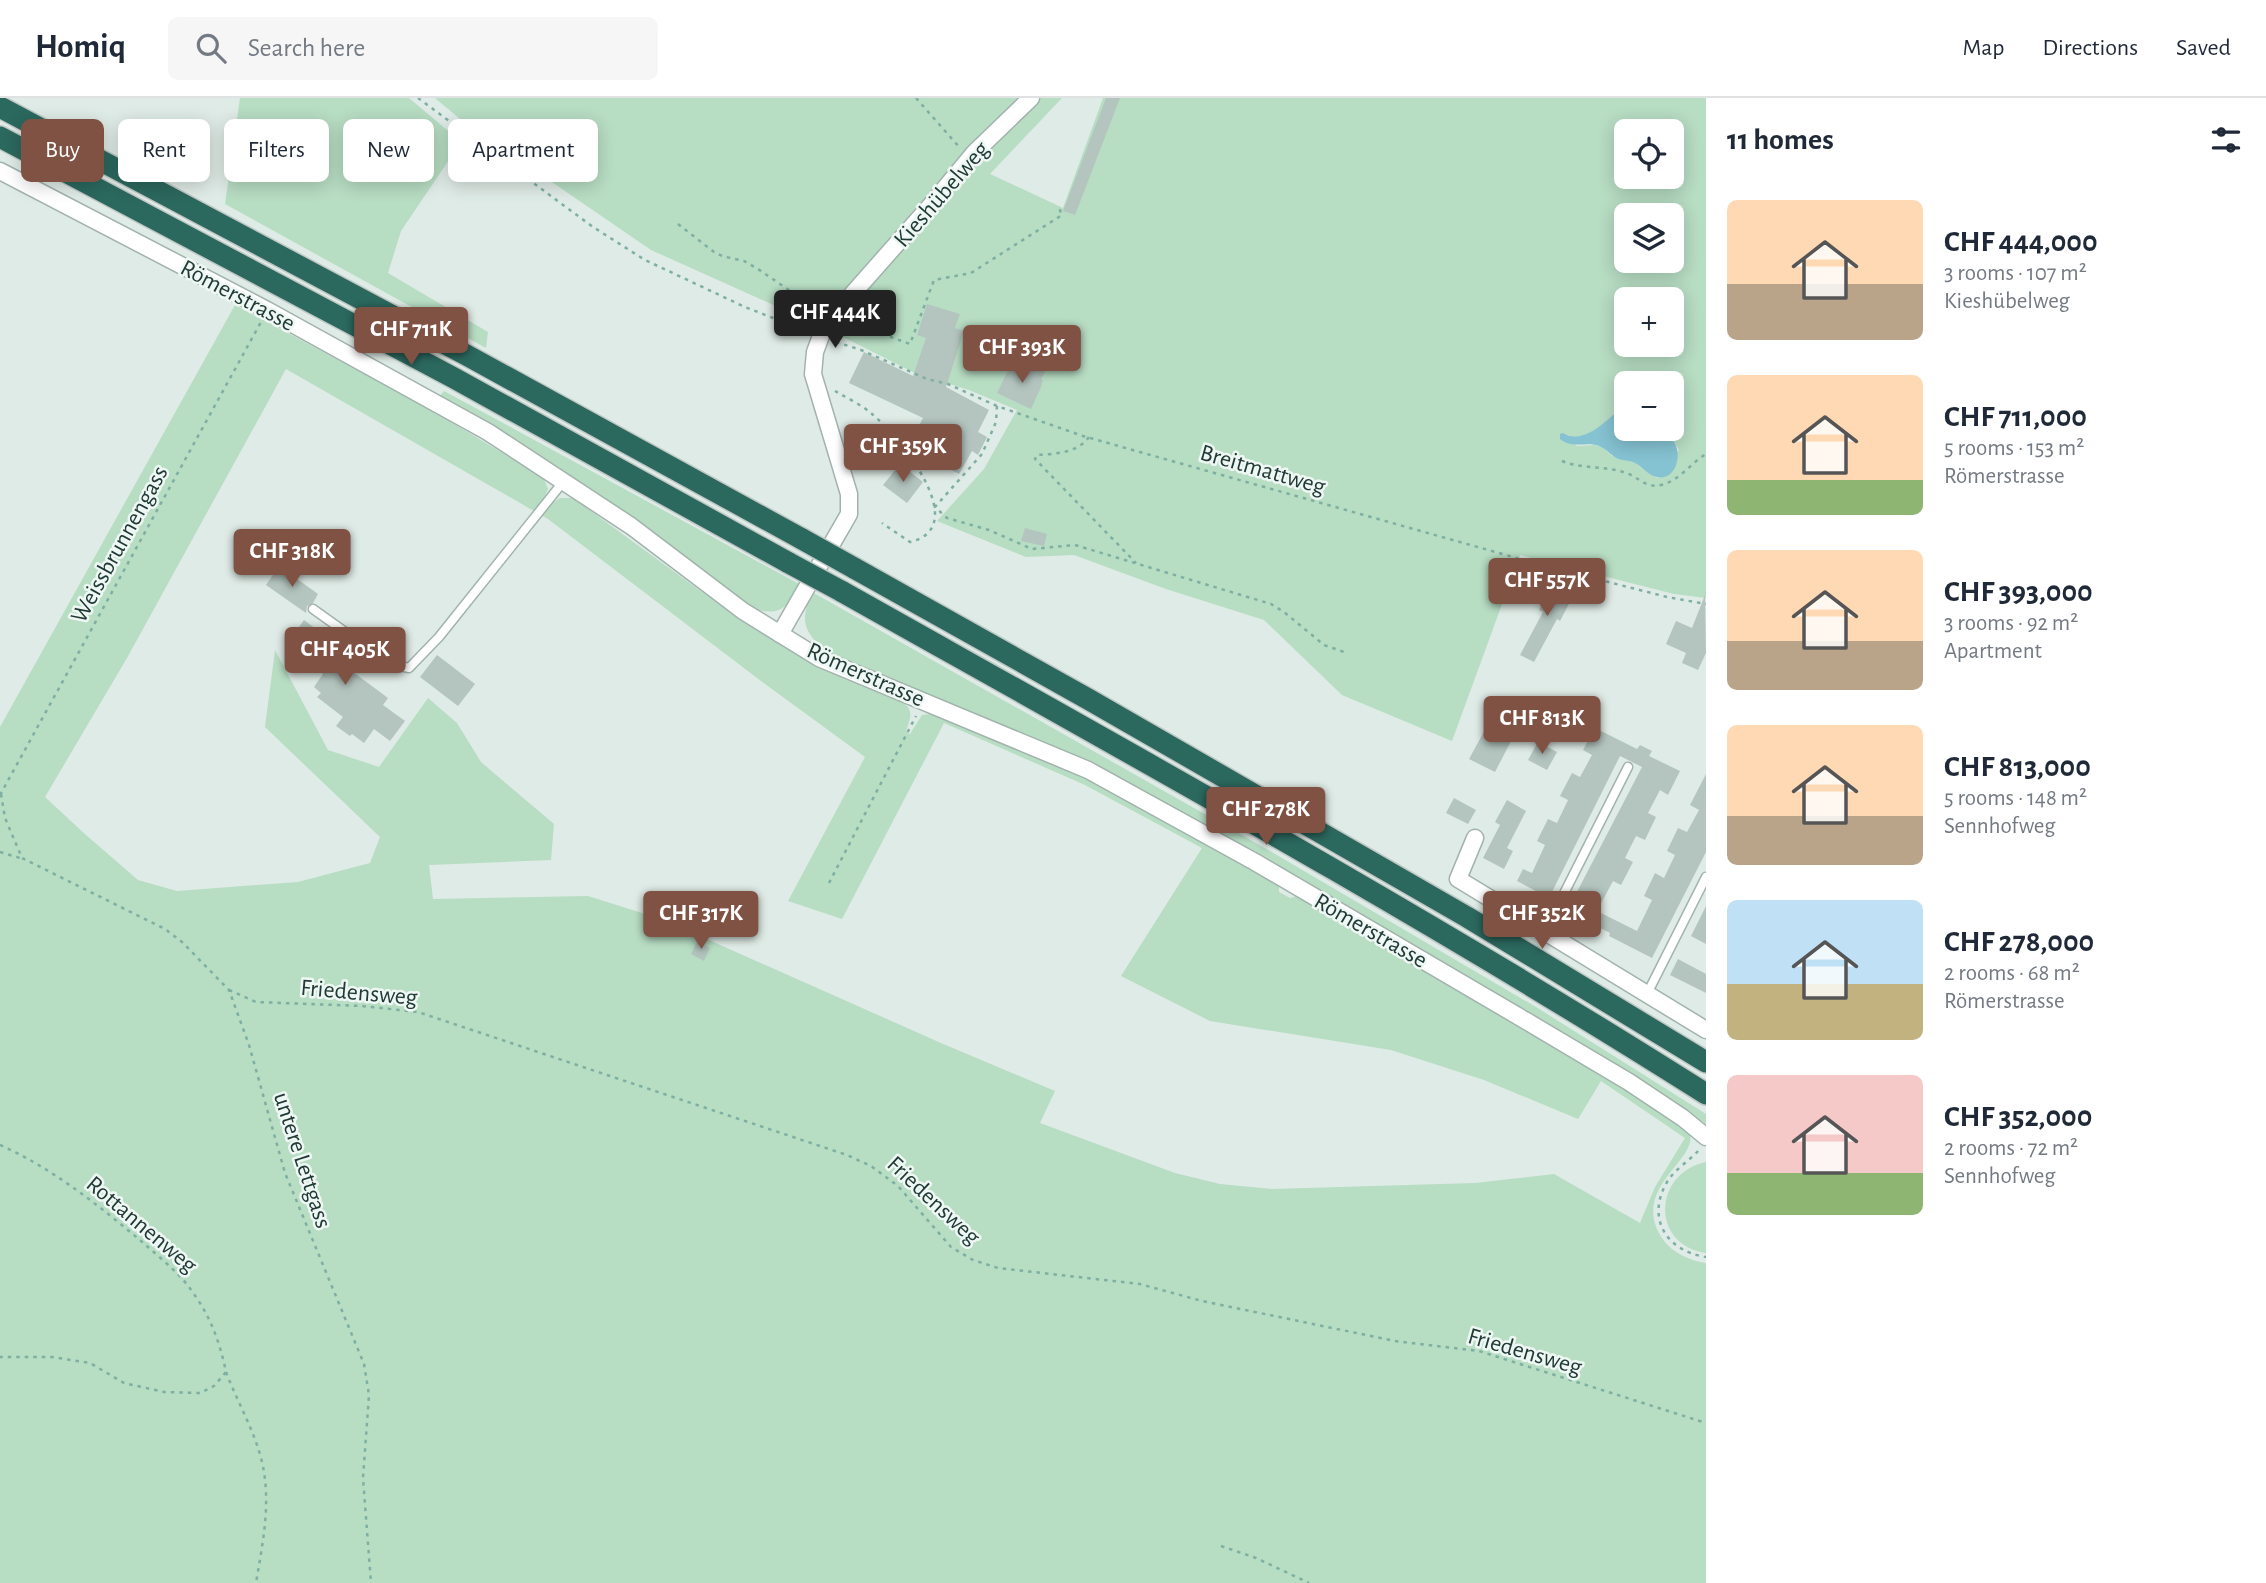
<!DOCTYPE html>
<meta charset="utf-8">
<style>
:root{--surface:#fff;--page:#f6f6f7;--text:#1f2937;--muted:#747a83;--line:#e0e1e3;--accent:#7f5244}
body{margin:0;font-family:"Alegreya Sans",sans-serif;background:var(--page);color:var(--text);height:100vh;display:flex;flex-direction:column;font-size:26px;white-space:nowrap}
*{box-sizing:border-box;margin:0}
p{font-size:23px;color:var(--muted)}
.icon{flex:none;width:38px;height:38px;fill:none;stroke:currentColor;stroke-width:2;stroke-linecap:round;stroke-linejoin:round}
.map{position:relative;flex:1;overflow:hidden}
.panel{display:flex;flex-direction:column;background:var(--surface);width:560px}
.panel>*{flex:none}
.hud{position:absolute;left:21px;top:21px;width:665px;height:63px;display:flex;gap:14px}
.fabs{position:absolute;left:1614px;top:21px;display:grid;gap:14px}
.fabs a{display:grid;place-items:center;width:70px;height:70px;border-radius:10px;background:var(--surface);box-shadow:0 4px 18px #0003;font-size:35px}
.price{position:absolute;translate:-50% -60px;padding:0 16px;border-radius:7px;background:var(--accent);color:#fff;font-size:23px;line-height:46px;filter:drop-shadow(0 2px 4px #0008)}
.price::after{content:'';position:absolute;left:50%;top:42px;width:21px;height:16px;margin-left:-10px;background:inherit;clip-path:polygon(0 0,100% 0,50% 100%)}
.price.selected{background:#222;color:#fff}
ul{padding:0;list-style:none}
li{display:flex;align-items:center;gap:21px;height:175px;padding:0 21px}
li span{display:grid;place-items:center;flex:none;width:196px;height:140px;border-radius:10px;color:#555}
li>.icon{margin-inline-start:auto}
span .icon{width:84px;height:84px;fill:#fffc;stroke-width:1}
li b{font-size:30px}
h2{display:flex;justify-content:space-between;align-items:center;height:84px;padding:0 21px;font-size:30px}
.pill{padding:0 24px;border-radius:10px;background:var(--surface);box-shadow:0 4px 18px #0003;font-size:24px;line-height:63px}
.pill.selected{background:var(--accent);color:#fff}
header{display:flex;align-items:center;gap:42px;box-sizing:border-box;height:98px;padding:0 35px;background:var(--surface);border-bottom:2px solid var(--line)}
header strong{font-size:33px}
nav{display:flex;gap:38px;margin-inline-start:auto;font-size:24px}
.search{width:490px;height:63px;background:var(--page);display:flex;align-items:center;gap:18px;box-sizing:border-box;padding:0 24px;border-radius:10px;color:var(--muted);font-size:26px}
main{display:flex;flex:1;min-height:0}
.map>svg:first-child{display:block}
.green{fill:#b7ddc3;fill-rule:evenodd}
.water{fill:#85c2d2}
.building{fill:#b4c5bf}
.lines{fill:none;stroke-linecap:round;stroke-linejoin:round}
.lane-casing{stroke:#a2b3ad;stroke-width:11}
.street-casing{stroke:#a2b3ad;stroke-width:19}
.highway-casing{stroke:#c1c8c6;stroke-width:24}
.path{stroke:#7eafa2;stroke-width:2.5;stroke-dasharray:3.5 5;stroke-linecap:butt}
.lane{stroke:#fff;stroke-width:8}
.street{stroke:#fff;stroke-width:16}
.highway{stroke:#2b685e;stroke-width:21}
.highway-bridge-casing{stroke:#c1c8c6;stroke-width:24;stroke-linecap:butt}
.highway-bridge{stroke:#2b685e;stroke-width:21}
.labels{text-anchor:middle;stroke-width:5;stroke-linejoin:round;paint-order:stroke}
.street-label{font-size:24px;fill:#203b35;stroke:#eff7f4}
</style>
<header>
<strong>Homiq</strong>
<div class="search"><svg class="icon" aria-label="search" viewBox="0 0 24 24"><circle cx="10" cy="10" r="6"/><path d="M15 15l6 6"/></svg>Search here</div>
<nav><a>Map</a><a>Directions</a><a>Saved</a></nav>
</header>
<main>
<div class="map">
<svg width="1706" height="1485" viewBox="0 0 1706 1485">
<rect width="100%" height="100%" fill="#dfebe6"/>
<g class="green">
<path d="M 240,0 L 409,0 L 459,42 L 453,56 L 401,133 L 388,175 L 488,234 L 486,250 L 225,106 Z"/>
<path d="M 435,0 L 1062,0 L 990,76 L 1063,110 L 1103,0 L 1706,0 L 1706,500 L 1674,496 L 1520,457 L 1452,643 L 1342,597 L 1264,522 L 1166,491 L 1074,457 L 1026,459 L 937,423 L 984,371 L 1017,312 L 969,292 L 915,275 L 827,231 L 651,152 L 460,21 ZM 1626,33 L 1671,33 L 1671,79 L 1626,79 ZM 1626,117 L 1671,117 L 1671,163 L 1626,163 ZM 1626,201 L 1671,201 L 1671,247 L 1626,247 ZM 1626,285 L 1671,285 L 1671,331 L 1650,331 C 1666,340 1668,332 1679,352 L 1658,380 L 1648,375 L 1634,364 L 1612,358 L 1604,350 L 1595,347 L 1577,348 L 1564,335 C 1585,349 1612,319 1626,305 Z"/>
<path d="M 235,207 L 421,306 L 531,372 L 544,381 L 548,391 L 543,402 L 550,407 L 560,400 L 573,400 L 739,521 L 817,569 L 899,600 C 915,614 911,616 906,634 L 910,636 L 922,617 L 939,615 L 1088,680 L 1252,770 L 1279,788 L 1279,794 L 1290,800 L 1297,798 L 1523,929 L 1605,978 L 1690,1036 C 1697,1064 1627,1091 1664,1143 C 1673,1155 1691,1163 1706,1165 L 1706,1485 L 0,1485 L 0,629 ZM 286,271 L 548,421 L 761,583 L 865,659 L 788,803 L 842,821 L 944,625 L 1085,687 L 1202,750 L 1121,878 L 1210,923 L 1391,952 L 1484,982 L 1578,1021 L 1601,983 L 1685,1040 L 1655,1089 L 1640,1125 L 1554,1076 L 1475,1085 L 1272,1091 L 1220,1086 L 1175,1075 L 1040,1025 L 1055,993 L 941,945 L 664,822 L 588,798 L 433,801 L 429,767 L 551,762 L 554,726 L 481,664 L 457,625 L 428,600 L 379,669 L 328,652 L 275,552 L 265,629 L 380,739 L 370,765 L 298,784 L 177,793 L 138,782 L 86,737 L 45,699 L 127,560 Z"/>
<path d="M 444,293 L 801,487 C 783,515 778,518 746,509 L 438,300 Z"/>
<path d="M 812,494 L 1263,749 L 1536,909 L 1706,1016 L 1706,1030 L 1258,757 L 1092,664 L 828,556 C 804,533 799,526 812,494 Z"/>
<path d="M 1706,1064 L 1706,1155 C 1650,1147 1653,1075 1706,1064 Z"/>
</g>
<path class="water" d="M 1626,305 L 1626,331 C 1640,331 1655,330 1667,337 C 1686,348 1678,384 1657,379 C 1647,377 1643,369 1635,365 C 1630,362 1624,363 1619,361 C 1612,359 1608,352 1601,349 C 1588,342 1573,352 1560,341 L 1560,336 L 1563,335 C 1585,349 1611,318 1626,305 Z"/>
<g class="building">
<path d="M 1106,0 L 1120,0 L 1075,117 L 1063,113 Z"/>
<path d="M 927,206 L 960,216 L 955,230 L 964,233 L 946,289 L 989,312 L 978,334 L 987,339 L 978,357 L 972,353 L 959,376 L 908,349 L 923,320 L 849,285 L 864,254 L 913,278 L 926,240 L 917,237 Z"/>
<path d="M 1011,266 L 1030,275 L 1033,268 L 1045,274 L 1041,281 L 1043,282 L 1041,289 L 1031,311 L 997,295 Z"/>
<path d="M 900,366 L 923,384 L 907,405 L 883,387 Z"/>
<path d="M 1025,430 L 1047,436 L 1044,448 L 1021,443 Z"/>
<path d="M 279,468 L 318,496 L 313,505 L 307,508 L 306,515 L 266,487 Z"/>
<path d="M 1547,484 L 1552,487 L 1553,485 L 1574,496 L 1560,523 L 1557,521 L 1534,564 L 1520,557 L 1543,514 L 1539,512 L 1543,504 L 1538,502 Z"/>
<path d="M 1705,497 L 1706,555 L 1698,572 L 1682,565 L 1686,555 L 1666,546 L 1676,523 L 1692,530 Z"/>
<path d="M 304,522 L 349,556 L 347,558 L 358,567 L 353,574 L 388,600 L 383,607 L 405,623 L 390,643 L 374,631 L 364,645 L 352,636 L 350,638 L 336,628 L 343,619 L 317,599 L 321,595 L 314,589 L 323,576 L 299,558 L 300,556 L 287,546 Z"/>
<path d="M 437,557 L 475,586 L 458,608 L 420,579 Z"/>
<path d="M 1487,628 L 1512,641 L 1495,674 L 1469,661 Z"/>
<path d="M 1595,630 L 1637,651 L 1640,647 L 1652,653 L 1649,658 L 1680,673 L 1668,697 L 1660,692 L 1648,715 L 1656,719 L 1645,742 L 1636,738 L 1625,760 L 1633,764 L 1621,787 L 1613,783 L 1597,813 L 1637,833 L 1652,802 L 1644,798 L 1655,775 L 1664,780 L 1675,757 L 1667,753 L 1678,730 L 1687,734 L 1699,712 L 1690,707 L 1706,676 L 1706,754 L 1652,860 L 1609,838 L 1610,835 L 1567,813 L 1642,669 L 1620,658 L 1549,800 L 1517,783 L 1523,771 L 1532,775 L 1545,747 L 1537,743 L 1548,721 L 1557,725 L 1568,702 L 1560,698 L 1572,675 L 1580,679 L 1592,657 L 1583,652 Z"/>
<path d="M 1538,644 L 1557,654 L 1547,672 L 1528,662 Z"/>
<path d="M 1454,700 L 1476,712 L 1468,726 L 1446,715 Z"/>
<path d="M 1507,702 L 1526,713 L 1507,750 L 1513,753 L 1504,771 L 1483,760 L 1500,727 L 1495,724 Z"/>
<path d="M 1706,808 L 1706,846 L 1691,838 Z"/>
<path d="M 697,844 L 710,850 L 704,863 L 691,856 Z"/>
<path d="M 1678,861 L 1706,876 L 1706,895 L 1670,877 Z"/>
</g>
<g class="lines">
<defs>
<g id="lane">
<path d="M 313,511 L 390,566 L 409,570 L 439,539 L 563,384"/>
<path d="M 1545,833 L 1628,669"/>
<path d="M 1647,896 L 1706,779"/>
</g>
<g id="street">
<path d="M 0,73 L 267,212 L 488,334 L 631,428 L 743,513 L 819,560 L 1088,672 L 1255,764 L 1528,924 L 1629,984 L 1683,1020 L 1706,1039"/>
<path d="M 780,536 L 849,416 L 849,396 L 813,276 L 815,254 L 825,227 L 931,107 L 974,55 L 1031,0"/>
<path d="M 1475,740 L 1458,781 L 1706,932"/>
</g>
<g id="highway">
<path d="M 0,9 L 470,259 L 802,441"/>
<path d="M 0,39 L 454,280 L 789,465"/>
<path d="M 854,470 L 1088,601 L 1467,819 L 1706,964"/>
<path d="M 841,493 C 1131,656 1424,817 1706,996"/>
</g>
</defs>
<use href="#lane" class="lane-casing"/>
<use href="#street" class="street-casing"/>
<use href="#highway" class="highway-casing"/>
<g class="path">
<path d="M 418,0 L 593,129 L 645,162 L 745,209 L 806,233"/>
<path d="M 916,0 L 960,50"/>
<path d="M 678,126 L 714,154 L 722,158 L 744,163 L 758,171 L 817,211"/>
<path d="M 850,224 L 910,246 L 934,182 L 971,175 L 1062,117 L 1058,108"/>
<path d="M 836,244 L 861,252 L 927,281 L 948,286 L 997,308 L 1083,338 L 1538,466 L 1667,499 L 1706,506"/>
<path d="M 835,293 C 847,300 862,307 872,316 C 898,337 974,429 910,444 L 882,425"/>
<path d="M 997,308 L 996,324 L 982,356 L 935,409 L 947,420 L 989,432 L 1032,451 L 1075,447 L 1271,506 L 1284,514 L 1324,547 L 1344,554"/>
<path d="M 1089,339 C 1078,355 1054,356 1037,357 L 1035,361 L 1136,465"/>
<path d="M 1562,363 C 1584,372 1610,367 1631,377 C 1642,383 1648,390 1661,387 C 1679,383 1691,365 1706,356"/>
<path d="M 1,696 L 5,720 L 22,760 L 165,831 L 182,844 L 229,892 L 249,947 L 285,1075 L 364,1266 L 369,1297 L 363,1380 L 371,1485"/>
<path d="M 0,697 L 261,224"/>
<path d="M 0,754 L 20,760"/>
<path d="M 829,785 L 916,618"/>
<path d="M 229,892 L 256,904 L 362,908 L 418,914 L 847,1057 L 871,1068 L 898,1088 L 951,1149 L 973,1162 L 998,1170 L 1140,1186 L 1202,1203 L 1395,1243 L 1479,1253 L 1706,1325"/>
<path d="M 0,1047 C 52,1070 98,1107 141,1143 C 159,1159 180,1175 194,1196 C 211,1220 220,1245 226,1274 L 214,1288 L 200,1295 L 164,1294 L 124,1285 L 90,1265 L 52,1259 L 0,1259"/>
<path d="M 1698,1053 C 1689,1063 1674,1072 1667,1084 C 1646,1120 1666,1153 1706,1159"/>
<path d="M 226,1274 C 237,1303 253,1330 261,1360 C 272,1402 263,1443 256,1485"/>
<path d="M 1221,1448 L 1256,1460 L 1309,1485"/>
</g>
<use href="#lane" class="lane"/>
<use href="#street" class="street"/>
<use href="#highway" class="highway"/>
<defs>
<g id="highway-bridge">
<path d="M 802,441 L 854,470"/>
<path d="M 789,465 L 841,493"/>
</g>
</defs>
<use href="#highway-bridge" class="highway-bridge-casing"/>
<use href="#highway-bridge" class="highway-bridge"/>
</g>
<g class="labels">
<g class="street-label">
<text transform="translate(941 96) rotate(-49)" y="8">Kieshübelweg</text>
<text transform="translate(238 197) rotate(28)" y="8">Römerstrasse</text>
<text transform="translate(1263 371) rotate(16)" y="8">Breitmattweg</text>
<text transform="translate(119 446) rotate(-61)" y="8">Weissbrunnengass</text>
<text transform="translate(866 576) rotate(24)" y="8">Römerstrasse</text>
<text transform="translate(1371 832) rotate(30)" y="8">Römerstrasse</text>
<text transform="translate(359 894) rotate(5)" y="8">Friedensweg</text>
<text transform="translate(303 1062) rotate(72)" y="8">untere Lettgass</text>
<text transform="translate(934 1102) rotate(43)" y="8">Friedensweg</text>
<text transform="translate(142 1126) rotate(40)" y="8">Rottannenweg</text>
<text transform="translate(1525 1253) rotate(16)" y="8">Friedensweg</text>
</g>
</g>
</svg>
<div class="fabs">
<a><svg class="icon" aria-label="locate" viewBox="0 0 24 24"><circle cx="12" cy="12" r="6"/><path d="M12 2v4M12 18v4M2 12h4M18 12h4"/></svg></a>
<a><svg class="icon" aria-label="layers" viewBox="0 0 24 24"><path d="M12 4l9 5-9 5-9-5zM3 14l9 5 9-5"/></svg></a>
<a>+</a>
<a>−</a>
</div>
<b class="price selected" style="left:835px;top:252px">CHF 444K</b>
<b class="price" style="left:411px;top:269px">CHF 711K</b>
<b class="price" style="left:1022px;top:287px">CHF 393K</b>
<b class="price" style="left:903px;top:386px">CHF 359K</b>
<b class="price" style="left:292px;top:491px">CHF 318K</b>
<b class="price" style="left:1547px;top:520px">CHF 557K</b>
<b class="price" style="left:345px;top:589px">CHF 405K</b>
<b class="price" style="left:1542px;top:658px">CHF 813K</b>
<b class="price" style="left:1266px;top:749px">CHF 278K</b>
<b class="price" style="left:701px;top:853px">CHF 317K</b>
<b class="price" style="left:1542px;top:853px">CHF 352K</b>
<div class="hud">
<a class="pill selected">Buy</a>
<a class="pill">Rent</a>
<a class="pill">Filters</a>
<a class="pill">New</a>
<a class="pill">Apartment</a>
</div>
</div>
<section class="panel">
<h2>11 homes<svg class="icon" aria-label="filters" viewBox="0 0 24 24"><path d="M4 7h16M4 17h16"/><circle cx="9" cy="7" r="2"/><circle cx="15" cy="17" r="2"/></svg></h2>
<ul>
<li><span style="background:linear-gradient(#ffd9b3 60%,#b9a48a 0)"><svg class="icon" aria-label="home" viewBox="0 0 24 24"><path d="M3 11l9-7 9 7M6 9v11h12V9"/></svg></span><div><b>CHF 444,000</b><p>3 rooms · 107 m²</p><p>Kieshübelweg</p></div></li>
<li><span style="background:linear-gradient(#ffd9b3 75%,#8fb573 0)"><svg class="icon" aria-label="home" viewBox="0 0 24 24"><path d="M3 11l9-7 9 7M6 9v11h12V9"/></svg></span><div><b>CHF 711,000</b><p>5 rooms · 153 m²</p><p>Römerstrasse</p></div></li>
<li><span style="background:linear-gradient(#ffd9b3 65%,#b9a48a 0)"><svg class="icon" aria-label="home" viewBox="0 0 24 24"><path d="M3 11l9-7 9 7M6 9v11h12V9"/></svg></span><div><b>CHF 393,000</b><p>3 rooms · 92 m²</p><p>Apartment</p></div></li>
<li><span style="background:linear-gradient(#ffd9b3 65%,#b9a48a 0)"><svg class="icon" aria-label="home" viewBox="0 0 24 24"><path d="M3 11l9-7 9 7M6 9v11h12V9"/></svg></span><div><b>CHF 813,000</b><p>5 rooms · 148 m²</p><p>Sennhofweg</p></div></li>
<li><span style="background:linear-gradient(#bfe0f5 60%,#c2b280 0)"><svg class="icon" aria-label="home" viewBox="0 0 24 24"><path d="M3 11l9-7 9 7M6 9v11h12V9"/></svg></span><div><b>CHF 278,000</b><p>2 rooms · 68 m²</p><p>Römerstrasse</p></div></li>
<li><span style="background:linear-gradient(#f6c9c9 70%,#8fb573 0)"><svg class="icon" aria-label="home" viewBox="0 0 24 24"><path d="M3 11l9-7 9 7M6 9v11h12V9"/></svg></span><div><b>CHF 352,000</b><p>2 rooms · 72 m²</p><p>Sennhofweg</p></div></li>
</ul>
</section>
</main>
